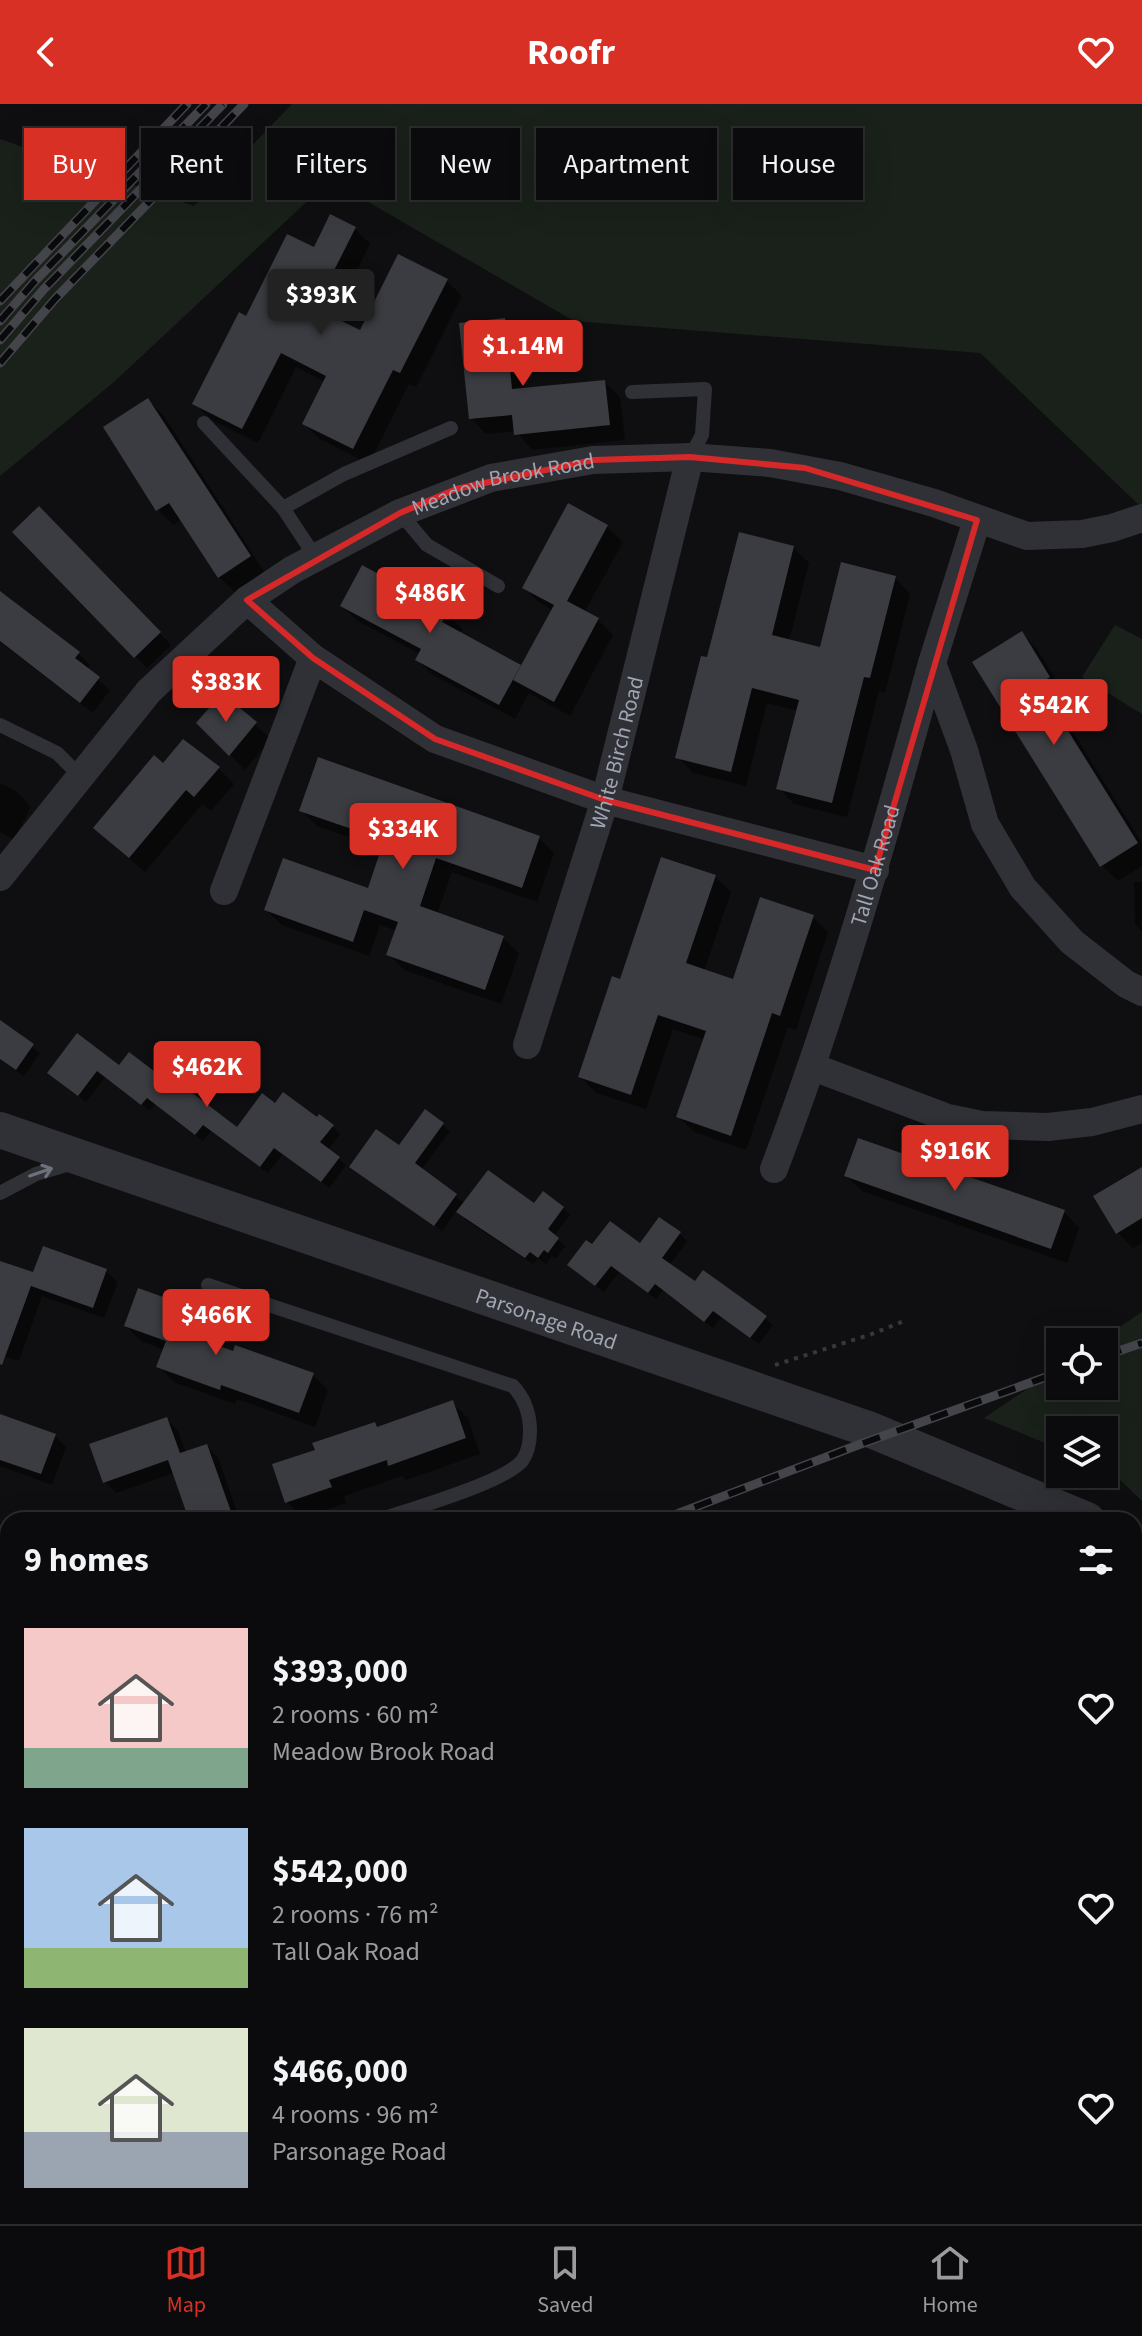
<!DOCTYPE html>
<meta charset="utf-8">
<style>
:root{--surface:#0b0b0d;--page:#141416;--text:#f1f3f6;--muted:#9a9b9d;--line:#2b2b2e;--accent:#d93025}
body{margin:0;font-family:"Source Sans 3",sans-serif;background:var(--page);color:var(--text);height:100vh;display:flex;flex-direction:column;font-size:30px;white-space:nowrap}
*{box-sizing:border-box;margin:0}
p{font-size:26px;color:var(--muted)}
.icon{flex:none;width:44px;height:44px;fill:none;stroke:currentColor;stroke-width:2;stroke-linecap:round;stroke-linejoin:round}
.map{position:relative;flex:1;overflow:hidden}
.drawer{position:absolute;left:0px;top:1408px;width:1142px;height:712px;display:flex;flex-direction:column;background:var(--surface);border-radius:24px 24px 0 0;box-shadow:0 8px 32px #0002,0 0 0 2px var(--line)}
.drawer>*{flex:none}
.guide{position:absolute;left:24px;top:24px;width:1094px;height:72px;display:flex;gap:16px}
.controls{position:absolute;left:1046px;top:1224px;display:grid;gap:16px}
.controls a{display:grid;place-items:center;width:72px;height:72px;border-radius:0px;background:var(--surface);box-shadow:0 8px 32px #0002,0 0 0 2px var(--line);font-size:40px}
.price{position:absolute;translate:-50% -68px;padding:0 18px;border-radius:8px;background:var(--accent);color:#fff;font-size:26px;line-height:52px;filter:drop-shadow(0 2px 4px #0008)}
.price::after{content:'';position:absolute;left:50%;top:48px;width:24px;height:18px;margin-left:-12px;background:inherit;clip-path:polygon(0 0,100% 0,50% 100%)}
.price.active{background:#222;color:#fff}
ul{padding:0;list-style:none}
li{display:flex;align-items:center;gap:24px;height:200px;padding:0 24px}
li span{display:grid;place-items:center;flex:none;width:224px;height:160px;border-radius:0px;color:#555}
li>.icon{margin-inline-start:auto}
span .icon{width:96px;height:96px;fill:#fffc;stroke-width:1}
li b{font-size:34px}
h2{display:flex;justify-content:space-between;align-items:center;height:96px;padding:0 24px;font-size:34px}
.pill{padding:0 28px;border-radius:0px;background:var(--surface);box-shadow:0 8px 32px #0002,0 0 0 2px var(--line);font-size:28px;line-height:72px}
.pill.active{background:var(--accent);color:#fff}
header{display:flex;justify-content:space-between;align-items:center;height:104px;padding:0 24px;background:var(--accent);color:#fff;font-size:36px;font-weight:700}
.menu{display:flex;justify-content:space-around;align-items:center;height:112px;border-top:2px solid var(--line);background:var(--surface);font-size:22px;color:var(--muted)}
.menu a{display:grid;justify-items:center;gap:4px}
.menu .active{color:var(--accent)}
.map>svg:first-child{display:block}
.green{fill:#19211a}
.water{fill:#252e35}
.shadow{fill:#0007}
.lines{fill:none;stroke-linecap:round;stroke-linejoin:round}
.stream{stroke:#252e35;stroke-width:7}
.building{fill:#3b3c41}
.path{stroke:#36383d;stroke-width:4;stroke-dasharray:4 6;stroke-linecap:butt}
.service{stroke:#303136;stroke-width:14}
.minor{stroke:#303136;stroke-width:28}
.tertiary{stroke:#303136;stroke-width:36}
.rail-casing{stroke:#43454b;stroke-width:9}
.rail{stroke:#0a0a0c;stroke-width:6;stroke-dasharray:18;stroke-linecap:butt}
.oneway{stroke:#6d717b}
.marked{fill:none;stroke:#d62828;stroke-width:6;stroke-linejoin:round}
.labels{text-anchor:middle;stroke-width:6;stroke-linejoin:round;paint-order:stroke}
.street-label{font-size:22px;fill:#9fa5b3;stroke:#0a0a0c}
</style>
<header><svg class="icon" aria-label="back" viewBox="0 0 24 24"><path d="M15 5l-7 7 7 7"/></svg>Roofr<svg class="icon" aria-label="heart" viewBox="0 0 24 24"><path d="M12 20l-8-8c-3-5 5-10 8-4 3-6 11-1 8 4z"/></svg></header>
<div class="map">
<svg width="1142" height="2120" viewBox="0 0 1142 2120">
<rect width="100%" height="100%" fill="#0f0f11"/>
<g class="green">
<path d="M 292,0 L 1142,0 L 1142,404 L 980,249 L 574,217 L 330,76 L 114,278 L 0,372 L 0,35 L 194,102 Z"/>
<path d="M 1115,521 L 1142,535 L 1142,610 L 1082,573 Z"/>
<path d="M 1142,1208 L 1142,1397 L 1114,1370 L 1104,1365 L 1104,1326 L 1060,1326 L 1060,1345 L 984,1314 L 1060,1263 L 1060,1282 L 1104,1282 L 1104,1238 L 1097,1238 Z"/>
<path d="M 1134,1484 L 1142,1489 L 1142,2120 L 0,2120 L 0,2010 L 8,2003 L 8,2112 L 1134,2112 Z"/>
</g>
<g class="water">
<path d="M 24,2112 L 556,2112 L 529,2120 L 18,2120 Z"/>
<path d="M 814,2112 L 934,2112 L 939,2120 L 813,2120 Z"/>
</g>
<g class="shadow">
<path d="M 354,124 L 370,140 L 332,215 L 360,228 L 447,177 L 462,192 L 416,283 L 409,280 L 369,360 L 320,335 L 304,320 L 325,278 L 296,263 L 258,339 L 210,315 L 195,300 L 247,214 L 315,145 Z"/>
<path d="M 504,216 L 520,232 L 525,286 L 604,278 L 620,293 L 625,336 L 532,346 L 516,327 L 486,330 L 471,314 Z"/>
<path d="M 148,296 L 164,312 L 265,469 L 235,488 L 219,473 L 182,415 L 173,421 L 158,405 Z"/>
<path d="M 39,404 L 171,541 L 147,564 L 14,428 Z"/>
<path d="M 607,423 L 623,438 L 584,509 L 598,516 L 613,531 L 570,612 L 529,589 L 515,615 L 433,571 L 417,556 L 420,550 L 358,517 L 342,502 L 447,509 L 462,525 L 460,529 L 522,565 L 553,506 L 540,499 L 524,484 Z"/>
<path d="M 793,443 L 809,459 L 789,537 L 821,545 L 895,474 L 910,490 L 885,589 L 879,587 L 847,713 L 794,700 L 779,684 L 798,607 L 767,599 L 746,682 L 693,669 L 678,653 L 709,556 Z"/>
<path d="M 0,490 L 79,550 L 90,561 L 87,566 L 110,586 L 93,609 L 0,538 Z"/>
<path d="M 1022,530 L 1037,545 L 1064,589 L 1053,596 L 1142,739 L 1142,762 L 1118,777 L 1102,761 L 975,559 Z"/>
<path d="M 222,592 L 271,635 L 245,666 L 199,619 Z"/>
<path d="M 163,662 L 218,664 L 234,680 L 211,707 L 202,700 L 145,768 L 111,739 Z"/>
<path d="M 0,679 L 16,687 L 31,703 L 14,735 L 0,728 Z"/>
<path d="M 301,706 L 539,734 L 554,749 L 537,798 L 452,768 L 437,810 L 503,834 L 519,849 L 501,900 L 404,866 L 389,851 L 397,827 L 380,821 L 369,852 L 282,821 L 266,806 L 369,786 L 383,745 L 317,722 Z"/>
<path d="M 715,773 L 731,788 L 704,867 L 734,877 L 813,813 L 828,828 L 796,926 L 788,923 L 746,1046 L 694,1028 L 679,1013 L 705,936 L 673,925 L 646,1005 L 596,989 L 581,973 L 622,878 Z"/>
<path d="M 1134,778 L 1142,778 L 1142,828 L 1135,820 Z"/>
<path d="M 0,920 L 40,949 L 24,972 L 0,956 Z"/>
<path d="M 120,963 L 176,986 L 237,1025 L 276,1001 L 318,1015 L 332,1022 L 340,1030 L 328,1046 L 346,1061 L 329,1084 L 283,1050 L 268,1069 L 211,1027 L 203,1037 L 155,1000 L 150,1007 L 105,973 L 86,998 L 50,969 Z"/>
<path d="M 426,1008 L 450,1027 L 421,1066 L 465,1100 L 563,1104 L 570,1111 L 554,1132 L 565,1142 L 556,1155 L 552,1152 L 546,1160 L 538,1154 L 533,1160 L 466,1116 L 457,1106 L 442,1127 L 351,1063 L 399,1044 Z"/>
<path d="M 1142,1065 L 1142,1139 L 1133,1144 L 1117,1128 Z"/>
<path d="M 846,1072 L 1064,1108 L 1079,1124 L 1067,1159 L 862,1087 Z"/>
<path d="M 680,1130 L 687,1137 L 669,1162 L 695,1180 L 765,1214 L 773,1221 L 759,1240 L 722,1213 L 713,1224 L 663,1186 L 656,1195 L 619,1168 L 604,1188 L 577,1168 L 592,1143 L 640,1142 Z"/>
<path d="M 0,1159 L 34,1171 L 106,1167 L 118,1178 L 104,1214 L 42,1192 L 19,1257 L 0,1251 Z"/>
<path d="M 182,1202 L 197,1218 L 192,1234 L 234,1249 L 313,1271 L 328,1286 L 315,1323 L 237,1295 L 235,1300 L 174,1278 L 159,1262 L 165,1246 L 141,1237 L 126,1222 Z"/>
<path d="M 452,1299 L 468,1314 L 480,1350 L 406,1376 L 402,1372 L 344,1392 L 346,1399 L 303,1414 L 287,1398 L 274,1362 L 318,1347 L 374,1320 L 379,1324 Z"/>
<path d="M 0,1312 L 54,1331 L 66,1343 L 52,1381 L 0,1362 Z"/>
<path d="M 167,1315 L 178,1327 L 186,1349 L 206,1342 L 218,1354 L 240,1416 L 191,1416 L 174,1369 L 116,1389 L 105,1377 Z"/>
<path d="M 8,1457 L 8,1520 L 0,1522 L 0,1459 Z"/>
<path d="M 0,1768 L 8,1771 L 8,1836 L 0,1837 Z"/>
</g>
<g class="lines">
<path class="stream" d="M 1134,1509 L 1142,1498"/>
</g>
<g class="building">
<path d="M 330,110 L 356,123 L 315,204 L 360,226 L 398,150 L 448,175 L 400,269 L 393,266 L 353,345 L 302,320 L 326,272 L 281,249 L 242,325 L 192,300 L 239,208 L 246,212 L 287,130 L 314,143 Z"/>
<path d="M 505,214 L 512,285 L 605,276 L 610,321 L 514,331 L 512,311 L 469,315 L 459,219 Z"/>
<path d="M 148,294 L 251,452 L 218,474 L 169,399 L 156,407 L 103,323 Z"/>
<path d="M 568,399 L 608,421 L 567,497 L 599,514 L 554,598 L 513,576 L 554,501 L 522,484 Z"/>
<path d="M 39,402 L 161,528 L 134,554 L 12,428 Z"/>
<path d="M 739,428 L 794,442 L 772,531 L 820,543 L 841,458 L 896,472 L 870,574 L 864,573 L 832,699 L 776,685 L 799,596 L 752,584 L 731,668 L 675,654 L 701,552 L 707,553 Z"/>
<path d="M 362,461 L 448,508 L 442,518 L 521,561 L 499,601 L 415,556 L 421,545 L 340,502 Z"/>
<path d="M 0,487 L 80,548 L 75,554 L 100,573 L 80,599 L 0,537 Z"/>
<path d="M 1022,527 L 1050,573 L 1039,580 L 1138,739 L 1100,763 L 972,558 Z"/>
<path d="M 222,589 L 257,618 L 229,652 L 196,619 Z"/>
<path d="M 183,635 L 220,663 L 194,693 L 186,686 L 129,754 L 93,724 L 154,651 L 163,659 Z"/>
<path d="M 318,653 L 540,732 L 522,784 L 436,754 L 420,802 L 504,832 L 485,886 L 386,851 L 398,818 L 364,806 L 353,838 L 264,806 L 283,754 L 368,784 L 384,736 L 299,707 Z"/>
<path d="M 661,753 L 716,771 L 686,859 L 733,875 L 760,793 L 814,811 L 780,912 L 772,909 L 731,1032 L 676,1013 L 706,927 L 658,911 L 631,991 L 578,973 L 612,872 L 620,875 Z"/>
<path d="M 0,916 L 34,940 L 16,966 L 0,955 Z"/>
<path d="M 77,929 L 119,961 L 129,948 L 175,983 L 179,979 L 237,1023 L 262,989 L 275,999 L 283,988 L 317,1013 L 319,1010 L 334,1021 L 320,1038 L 340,1053 L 321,1078 L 274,1044 L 260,1063 L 203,1021 L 195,1031 L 147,994 L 141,1001 L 97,967 L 78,992 L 47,969 Z"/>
<path d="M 425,1005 L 444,1019 L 415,1059 L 457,1090 L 434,1122 L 349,1063 L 376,1025 L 399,1041 Z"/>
<path d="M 858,1034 L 1065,1106 L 1051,1145 L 844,1072 Z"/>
<path d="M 1142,1063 L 1142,1114 L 1116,1130 L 1093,1092 Z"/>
<path d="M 488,1066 L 534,1099 L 543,1087 L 564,1103 L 548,1125 L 559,1134 L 548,1149 L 544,1146 L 538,1154 L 530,1148 L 525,1154 L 456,1108 Z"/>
<path d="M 659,1113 L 681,1128 L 662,1154 L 695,1177 L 703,1166 L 767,1212 L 750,1234 L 713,1207 L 704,1218 L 655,1180 L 648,1189 L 611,1162 L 595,1182 L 567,1161 L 586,1136 L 592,1140 L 610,1117 L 640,1139 Z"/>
<path d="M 43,1142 L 107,1165 L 93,1204 L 31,1182 L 2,1261 L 0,1260 L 0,1157 L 33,1168 Z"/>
<path d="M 138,1184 L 183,1200 L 174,1225 L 233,1247 L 235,1241 L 314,1269 L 299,1309 L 221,1281 L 220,1286 L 156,1263 L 166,1237 L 124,1222 Z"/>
<path d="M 453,1296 L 466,1334 L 388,1362 L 387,1356 L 329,1376 L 332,1383 L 285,1399 L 272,1360 L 315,1346 L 312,1339 L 375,1318 L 377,1323 Z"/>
<path d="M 0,1310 L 56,1330 L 41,1370 L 0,1356 Z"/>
<path d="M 167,1313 L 180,1349 L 207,1340 L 234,1416 L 189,1416 L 168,1356 L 103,1379 L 89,1340 Z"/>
</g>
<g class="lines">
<g class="path">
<path d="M 775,1261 L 872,1230 L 904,1217"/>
<path d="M 1134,1819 L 1142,1822"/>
<path d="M 0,2017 L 8,2010"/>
<path d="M 0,2087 L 8,2077"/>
<path d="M 780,2112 L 783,2120"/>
<path d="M 8,2120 L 14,2112"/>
<path d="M 580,2120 L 605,2112"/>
</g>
<g class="service">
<path d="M 632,288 L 705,285 L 702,331 L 690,353"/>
<path d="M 204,319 L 283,404 L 316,454"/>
<path d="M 283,404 L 344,370 L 451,324"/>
<path d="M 400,409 L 427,441 L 498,482"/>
<path d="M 0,621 L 57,649 L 81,673"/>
<path d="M 0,1089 L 36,1070 L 73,1059"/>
<path d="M 208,1181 L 513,1282 C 525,1295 530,1309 530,1327 C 530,1336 528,1349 522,1357 C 503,1379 411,1405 379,1416"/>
<path d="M 0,1550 L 8,1547"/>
<path d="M 0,1918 L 8,1911"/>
<path d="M 0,1962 L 8,1955"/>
</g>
<g class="minor">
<path d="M 977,416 L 932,559 L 964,646 L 985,720 L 1023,784 L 1072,838 L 1126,880 L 1142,888"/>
<path d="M 247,496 L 313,554 L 435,635 L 605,696 L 875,766"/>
<path id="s1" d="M 0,773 L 149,587 L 247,496 L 292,466 L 400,409 L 491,374 L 593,356 L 690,353 L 770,359 L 840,372 L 934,399 L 1027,432 L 1082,430 L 1112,424 L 1142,414"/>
<path d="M 224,787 L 313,554"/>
<path id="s2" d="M 527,941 L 605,696 L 690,353"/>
<path d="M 813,963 L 948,1014 L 982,1021 L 1048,1023 L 1092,1018 L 1142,1005"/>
<path id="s3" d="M 774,1065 C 837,900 885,730 932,559"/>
</g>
<g class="tertiary">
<path id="s4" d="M 0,1026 L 871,1326 L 1087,1416"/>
<path d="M 1134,1442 L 1142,1447"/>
</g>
<defs>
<g id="rail">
<path d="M 0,197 L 187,0"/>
<path d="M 0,217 L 35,177 L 206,0"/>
<path d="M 0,236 L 44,185 L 223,0"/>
<path d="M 0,259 L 55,195 L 244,0"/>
<path d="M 1104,1252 L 1142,1239"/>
<path d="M 661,1416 L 858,1341 L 1060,1268"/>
<path d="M 0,1645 L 8,1643"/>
</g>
</defs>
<use href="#rail" class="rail-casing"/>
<use href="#rail" class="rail"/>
</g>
<defs><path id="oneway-shaft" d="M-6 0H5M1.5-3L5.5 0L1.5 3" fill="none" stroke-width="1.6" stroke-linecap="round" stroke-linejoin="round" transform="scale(2)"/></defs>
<use class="oneway" href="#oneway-shaft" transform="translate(41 1068) rotate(-19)"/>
<path class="marked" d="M 690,353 L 805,364 L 977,416 L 875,766 L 605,696 L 435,635 L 313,554 L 247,496 L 400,409 L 456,385 L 593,356 Z"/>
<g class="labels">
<g class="street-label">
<text dy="8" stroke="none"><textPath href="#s1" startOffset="656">Meadow Brook Road</textPath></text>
<text dy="8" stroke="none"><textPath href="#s2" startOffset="306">White Birch Road</textPath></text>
<text dy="8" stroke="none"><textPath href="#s3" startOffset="320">Tall Oak Road</textPath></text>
<text dy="8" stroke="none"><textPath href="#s4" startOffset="578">Parsonage Road</textPath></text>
</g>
</g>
</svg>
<div class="controls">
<a><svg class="icon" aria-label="locate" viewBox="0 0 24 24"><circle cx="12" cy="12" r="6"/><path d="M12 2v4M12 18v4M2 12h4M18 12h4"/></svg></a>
<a><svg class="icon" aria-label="layers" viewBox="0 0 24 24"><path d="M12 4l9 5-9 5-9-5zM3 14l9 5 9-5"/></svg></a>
</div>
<b class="price active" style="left:321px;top:233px">$393K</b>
<b class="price" style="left:523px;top:284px">$1.14M</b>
<b class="price" style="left:430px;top:531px">$486K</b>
<b class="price" style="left:226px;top:620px">$383K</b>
<b class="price" style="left:1054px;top:643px">$542K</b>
<b class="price" style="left:403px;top:767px">$334K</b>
<b class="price" style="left:207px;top:1005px">$462K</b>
<b class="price" style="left:955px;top:1089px">$916K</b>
<b class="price" style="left:216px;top:1253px">$466K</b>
<div class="guide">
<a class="pill active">Buy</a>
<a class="pill">Rent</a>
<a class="pill">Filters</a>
<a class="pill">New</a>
<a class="pill">Apartment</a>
<a class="pill">House</a>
</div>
<section class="drawer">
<h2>9 homes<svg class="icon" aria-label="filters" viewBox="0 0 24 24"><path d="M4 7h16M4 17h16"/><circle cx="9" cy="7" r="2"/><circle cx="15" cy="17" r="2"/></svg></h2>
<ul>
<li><span style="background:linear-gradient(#f6c9c9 75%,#7fa58c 0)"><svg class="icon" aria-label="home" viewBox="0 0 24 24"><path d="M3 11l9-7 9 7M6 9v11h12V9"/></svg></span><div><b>$393,000</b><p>2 rooms · 60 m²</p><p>Meadow Brook Road</p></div><svg class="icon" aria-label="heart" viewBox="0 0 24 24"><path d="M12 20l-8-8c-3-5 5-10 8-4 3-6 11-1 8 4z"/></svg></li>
<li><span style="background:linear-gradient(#a9c7e8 75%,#8fb573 0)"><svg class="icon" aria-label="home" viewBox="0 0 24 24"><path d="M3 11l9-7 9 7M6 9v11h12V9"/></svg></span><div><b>$542,000</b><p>2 rooms · 76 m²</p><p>Tall Oak Road</p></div><svg class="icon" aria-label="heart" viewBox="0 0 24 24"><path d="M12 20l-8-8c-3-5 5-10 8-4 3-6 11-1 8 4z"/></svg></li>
<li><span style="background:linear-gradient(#dfe7d0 65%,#9aa5b1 0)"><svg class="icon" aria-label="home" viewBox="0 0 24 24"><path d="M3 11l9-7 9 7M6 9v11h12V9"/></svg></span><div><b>$466,000</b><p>4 rooms · 96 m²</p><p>Parsonage Road</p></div><svg class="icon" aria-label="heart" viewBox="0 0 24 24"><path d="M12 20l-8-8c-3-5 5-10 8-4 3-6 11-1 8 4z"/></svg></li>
</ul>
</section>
</div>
<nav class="menu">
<a class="active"><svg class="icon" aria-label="map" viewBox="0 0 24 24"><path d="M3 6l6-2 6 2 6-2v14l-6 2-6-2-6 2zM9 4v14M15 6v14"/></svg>Map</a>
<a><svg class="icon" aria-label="saved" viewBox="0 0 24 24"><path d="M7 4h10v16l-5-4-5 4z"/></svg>Saved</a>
<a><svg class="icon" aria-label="home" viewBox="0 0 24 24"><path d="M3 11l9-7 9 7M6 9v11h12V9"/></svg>Home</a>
</nav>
